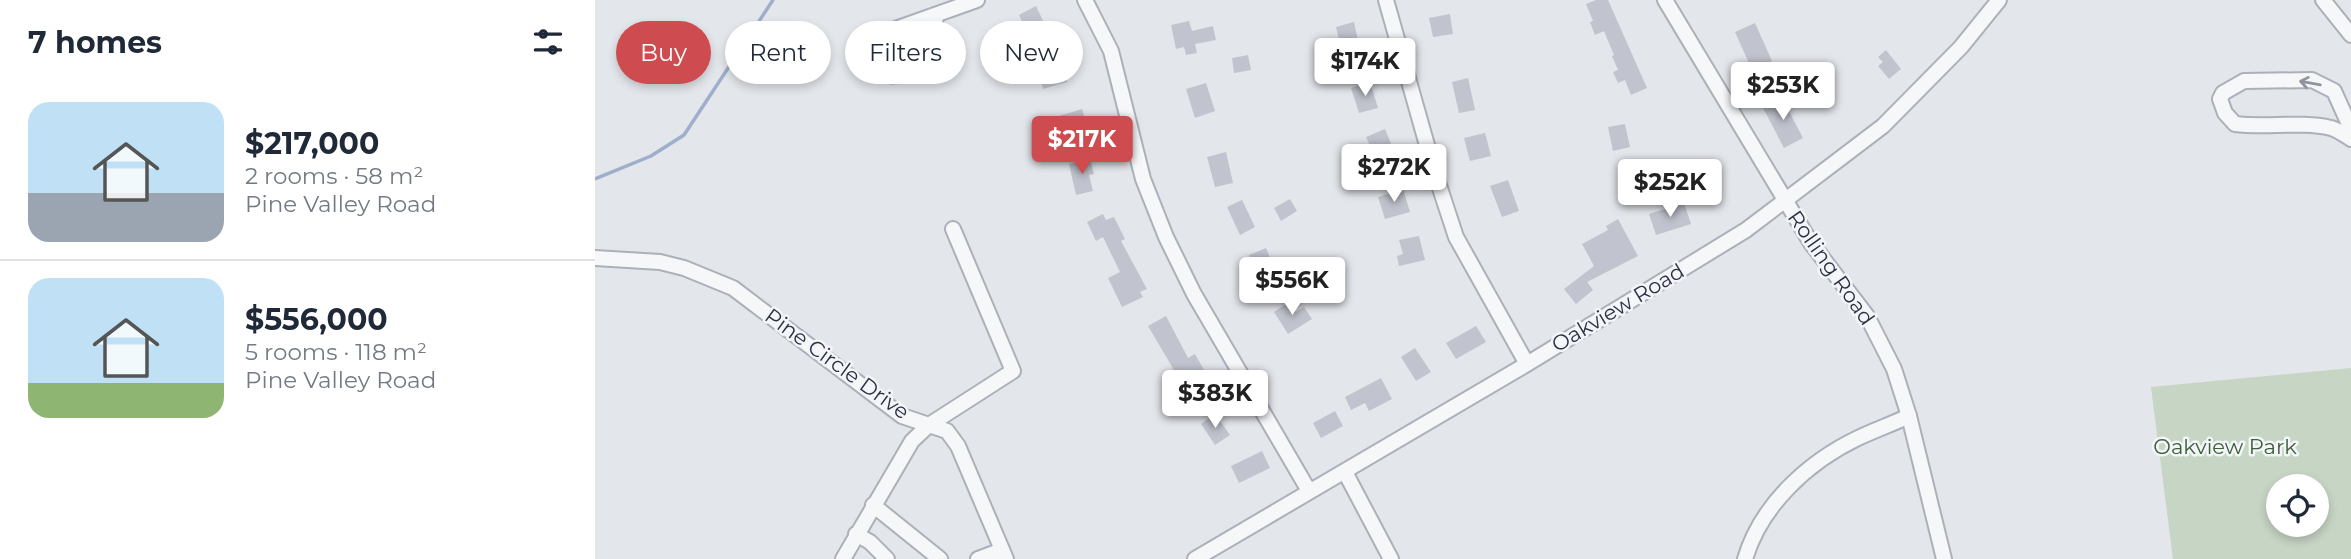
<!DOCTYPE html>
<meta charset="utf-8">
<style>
:root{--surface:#fff;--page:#f6f6f7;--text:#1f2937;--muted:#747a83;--line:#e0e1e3;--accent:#ce4b4f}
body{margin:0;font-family:Montserrat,sans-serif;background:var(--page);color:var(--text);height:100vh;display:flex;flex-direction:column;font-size:26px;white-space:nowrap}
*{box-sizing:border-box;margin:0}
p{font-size:23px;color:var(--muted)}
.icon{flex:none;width:38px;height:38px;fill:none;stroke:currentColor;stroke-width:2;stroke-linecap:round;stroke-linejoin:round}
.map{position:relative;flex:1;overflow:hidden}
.side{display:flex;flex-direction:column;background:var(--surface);width:595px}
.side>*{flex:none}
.hud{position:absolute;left:21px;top:21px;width:665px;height:63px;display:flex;gap:14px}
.controls{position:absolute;left:1671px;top:474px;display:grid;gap:14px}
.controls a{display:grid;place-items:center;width:63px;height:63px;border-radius:50%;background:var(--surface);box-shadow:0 4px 10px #0003;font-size:35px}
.price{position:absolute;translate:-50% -60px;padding:0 16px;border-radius:7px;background:#fff;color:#222;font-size:23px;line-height:46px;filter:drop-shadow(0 2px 4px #0008)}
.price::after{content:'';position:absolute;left:50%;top:42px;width:21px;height:16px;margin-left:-10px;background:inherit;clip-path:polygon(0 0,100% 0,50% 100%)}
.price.on{background:var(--accent);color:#fff}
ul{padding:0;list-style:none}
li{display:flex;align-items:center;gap:21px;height:175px;padding:0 28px}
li+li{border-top:2px solid var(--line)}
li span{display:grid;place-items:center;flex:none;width:196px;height:140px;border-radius:21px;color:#555}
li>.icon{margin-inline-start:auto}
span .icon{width:84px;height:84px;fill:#fffc;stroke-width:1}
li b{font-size:30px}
h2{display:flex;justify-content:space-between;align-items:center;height:84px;padding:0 28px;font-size:30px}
.pill{padding:0 24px;border-radius:32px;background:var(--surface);box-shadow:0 4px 10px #0003;font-size:24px;line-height:63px}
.pill.on{background:var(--accent);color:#fff}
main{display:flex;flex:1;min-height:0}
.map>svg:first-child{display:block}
.green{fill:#c7d5c5;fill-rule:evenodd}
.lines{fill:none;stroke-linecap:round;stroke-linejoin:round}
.stream{stroke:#9fafcb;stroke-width:3.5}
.building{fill:#c1c4ce}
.minor-casing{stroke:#acb0b9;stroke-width:18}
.minor{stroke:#f6f7f9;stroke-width:14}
.oneway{stroke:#90949e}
.labels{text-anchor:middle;stroke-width:5;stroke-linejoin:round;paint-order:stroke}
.street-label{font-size:21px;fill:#2b3144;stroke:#f3f5f8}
.park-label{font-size:21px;fill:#3b5f38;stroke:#f3f5f8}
</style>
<main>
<section class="side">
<h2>7 homes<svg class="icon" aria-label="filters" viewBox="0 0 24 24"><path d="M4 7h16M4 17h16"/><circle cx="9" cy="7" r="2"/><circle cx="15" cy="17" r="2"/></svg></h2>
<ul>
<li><span style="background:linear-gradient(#bfe0f5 65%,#9aa5b1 0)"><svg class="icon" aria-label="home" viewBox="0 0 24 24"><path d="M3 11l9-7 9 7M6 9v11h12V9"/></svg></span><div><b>$217,000</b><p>2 rooms · 58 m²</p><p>Pine Valley Road</p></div></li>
<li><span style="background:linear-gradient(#bfe0f5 75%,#8fb573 0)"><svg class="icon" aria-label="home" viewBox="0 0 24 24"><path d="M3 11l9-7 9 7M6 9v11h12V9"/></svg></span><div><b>$556,000</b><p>5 rooms · 118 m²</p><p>Pine Valley Road</p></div></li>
</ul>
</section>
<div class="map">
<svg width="1756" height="559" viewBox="0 0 1756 559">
<rect width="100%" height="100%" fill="#e3e6eb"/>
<path class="green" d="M 1756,368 L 1756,559 L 1578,559 L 1556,387 ZM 1722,486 L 1722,525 L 1684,525 L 1684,486 Z"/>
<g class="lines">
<path class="stream" d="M 0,179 L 56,156 L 89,135 L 178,0"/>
</g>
<g class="building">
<path d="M 1001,0 L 1013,0 L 1052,88 L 1036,95 L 1030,80 L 1023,83 L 1018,72 L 1023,70 L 1017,56 L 1019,55 L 1009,31 L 1000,35 L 995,22 L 998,21 L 991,4 Z"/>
<path d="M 441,6 L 450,25 L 433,34 L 424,15 Z"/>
<path d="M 855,14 L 858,34 L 838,37 L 834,18 Z"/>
<path d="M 594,21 L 597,31 L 618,26 L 621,40 L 600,44 L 602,53 L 591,55 L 589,47 L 581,49 L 576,25 Z"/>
<path d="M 759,22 L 765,50 L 747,54 L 741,27 Z"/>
<path d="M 1160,23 L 1177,61 L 1157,70 L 1140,32 Z"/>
<path d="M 1291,50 L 1306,69 L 1294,79 L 1283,66 L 1288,62 L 1283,57 Z"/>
<path d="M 465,54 L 472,82 L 448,89 L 443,69 L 449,67 L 447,59 Z"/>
<path d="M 653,55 L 656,70 L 639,73 L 637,58 Z"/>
<path d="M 326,61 L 329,82 L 295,85 L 293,64 Z"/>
<path d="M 873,78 L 880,110 L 864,113 L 857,82 Z"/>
<path d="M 775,82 L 783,108 L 764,113 L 756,88 Z"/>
<path d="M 611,83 L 620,111 L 600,118 L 591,89 Z"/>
<path d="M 1186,96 L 1208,138 L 1189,148 L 1167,106 Z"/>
<path d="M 487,109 L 495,135 L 472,142 L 464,116 Z"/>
<path d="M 1030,124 L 1035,147 L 1018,151 L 1013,127 Z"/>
<path d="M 790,129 L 801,156 L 783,164 L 771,137 Z"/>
<path d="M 890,133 L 896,156 L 875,161 L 869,138 Z"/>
<path d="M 631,152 L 638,183 L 620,187 L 612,157 Z"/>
<path d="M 495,159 L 499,174 L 494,175 L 498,191 L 481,195 L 474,164 Z"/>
<path d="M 913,180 L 924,211 L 907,217 L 895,186 Z"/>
<path d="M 808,189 L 815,212 L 790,219 L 783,197 Z"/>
<path d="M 695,199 L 702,211 L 686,221 L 679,208 Z"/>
<path d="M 647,200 L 660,227 L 645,235 L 632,207 Z"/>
<path d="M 1089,203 L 1096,224 L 1061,235 L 1054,214 Z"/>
<path d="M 508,214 L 511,220 L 519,217 L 530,239 L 526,241 L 552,289 L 545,292 L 548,297 L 527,307 L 513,278 L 525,272 L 508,237 L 501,241 L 492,222 Z"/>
<path d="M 1023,219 L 1043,256 L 992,282 L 998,290 L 981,304 L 969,289 L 999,266 L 987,244 L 1013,230 L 1011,226 Z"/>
<path d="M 824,236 L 830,260 L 804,266 L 802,256 L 808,254 L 804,240 Z"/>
<path d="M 671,248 L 685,282 L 668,289 L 654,255 Z"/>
<path d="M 694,302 L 701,312 L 709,307 L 717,319 L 693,334 L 679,312 Z"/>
<path d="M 571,316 L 593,358 L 600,354 L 617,384 L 595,397 L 553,326 Z"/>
<path d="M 881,326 L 891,342 L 861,359 L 851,343 Z"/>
<path d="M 820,348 L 836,372 L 821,381 L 806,357 Z"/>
<path d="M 786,378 L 797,399 L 774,411 L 770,403 L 756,410 L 750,397 Z"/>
<path d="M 740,411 L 748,426 L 726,438 L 718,423 Z"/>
<path d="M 620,414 L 635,435 L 620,445 L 606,424 Z"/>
<path d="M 667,451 L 675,468 L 644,483 L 636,466 Z"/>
</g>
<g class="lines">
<defs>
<g id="minor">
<path d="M 490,0 L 516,51 L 548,179 L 571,237 L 599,294 L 714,491"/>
<path d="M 791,0 L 839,170 L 861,237 L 932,364"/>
<path d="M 1070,0 L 1216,243 L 1272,316 L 1299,369 L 1314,416 L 1349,559"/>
<path d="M 1728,0 L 1756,35"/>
<path d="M 341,15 L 337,50 C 325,51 292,60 286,47 C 282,40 287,36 292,32 L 382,0"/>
<path d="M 1756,129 L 1739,91 L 1717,80 L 1649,81 L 1628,93 L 1625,99 L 1630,113 L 1640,124 C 1671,128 1705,121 1736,128 C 1743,130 1750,135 1756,139"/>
<path d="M 0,258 L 65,262 L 89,268 L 138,288 L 307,416 L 352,431 L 363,446 L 411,559"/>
<path d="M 750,472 L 796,559"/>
<path d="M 278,505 L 345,559"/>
<path d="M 261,534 L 275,542 L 292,559"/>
<path d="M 248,559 L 317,441 L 334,425 L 418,371 L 358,229"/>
<path d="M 383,559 L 407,550"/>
<path d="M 600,559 L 932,364 L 1151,230 L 1288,126 L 1366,47 L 1404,0"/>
<path d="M 1150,559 C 1166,505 1213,462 1263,438 C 1280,430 1297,424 1314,416"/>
</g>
</defs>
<use href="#minor" class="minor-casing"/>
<use href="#minor" class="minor"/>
</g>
<defs><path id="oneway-shaft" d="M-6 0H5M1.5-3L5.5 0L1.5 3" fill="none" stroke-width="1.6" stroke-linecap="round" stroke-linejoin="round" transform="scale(1.75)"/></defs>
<use class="oneway" href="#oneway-shaft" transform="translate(1715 83) rotate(-170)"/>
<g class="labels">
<g class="street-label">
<text transform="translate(1236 268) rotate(55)" y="7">Rolling Road</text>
<text transform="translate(1023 308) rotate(-31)" y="7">Oakview Road</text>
<text transform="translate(242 364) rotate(36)" y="7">Pine Circle Drive</text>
</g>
<g class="park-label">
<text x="1630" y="454">Oakview Park</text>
</g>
</g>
</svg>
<div class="controls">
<a><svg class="icon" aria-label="locate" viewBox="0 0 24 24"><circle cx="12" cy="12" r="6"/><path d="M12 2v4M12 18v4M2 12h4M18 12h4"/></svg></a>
</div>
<b class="price" style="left:770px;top:98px">$174K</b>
<b class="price" style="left:1188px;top:122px">$253K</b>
<b class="price on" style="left:487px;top:176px">$217K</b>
<b class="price" style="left:799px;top:204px">$272K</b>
<b class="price" style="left:1075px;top:219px">$252K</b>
<b class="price" style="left:697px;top:317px">$556K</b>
<b class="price" style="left:620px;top:430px">$383K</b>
<div class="hud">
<a class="pill on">Buy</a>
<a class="pill">Rent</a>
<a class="pill">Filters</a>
<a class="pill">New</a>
</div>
</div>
</main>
